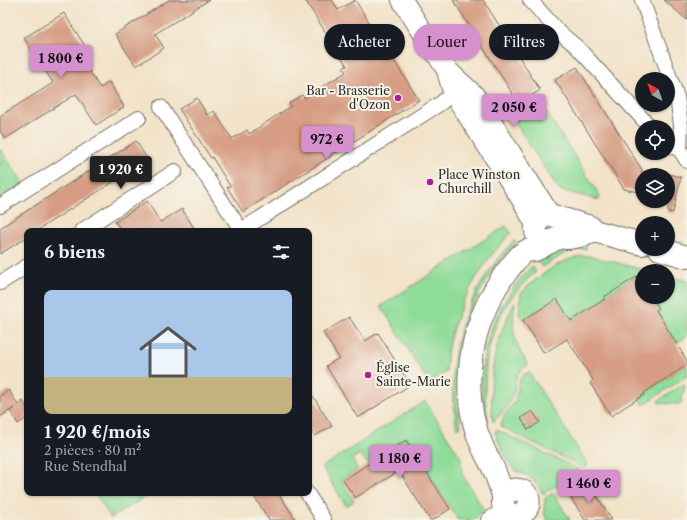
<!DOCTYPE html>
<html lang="fr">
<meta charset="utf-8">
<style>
:root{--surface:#171b24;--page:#20242c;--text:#f1f3f6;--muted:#9ea1a6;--line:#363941;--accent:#d690ce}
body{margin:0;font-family:"Libre Caslon Text",serif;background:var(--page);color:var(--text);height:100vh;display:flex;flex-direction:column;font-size:15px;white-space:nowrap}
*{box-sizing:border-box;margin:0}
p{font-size:13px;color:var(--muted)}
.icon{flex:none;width:22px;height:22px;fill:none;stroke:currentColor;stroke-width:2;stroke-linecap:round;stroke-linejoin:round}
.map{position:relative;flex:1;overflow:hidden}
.drawer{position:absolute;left:24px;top:228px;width:288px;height:268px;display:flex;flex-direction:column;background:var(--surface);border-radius:8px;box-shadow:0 1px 3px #0004}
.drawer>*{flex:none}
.guide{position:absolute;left:324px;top:24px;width:303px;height:36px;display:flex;gap:8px}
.needle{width:26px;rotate:320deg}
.controls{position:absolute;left:635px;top:72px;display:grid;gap:8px}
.controls a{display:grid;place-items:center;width:40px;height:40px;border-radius:50%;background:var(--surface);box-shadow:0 1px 3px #0004;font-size:20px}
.price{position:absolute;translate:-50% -34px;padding:0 9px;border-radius:4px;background:var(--accent);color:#111;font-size:13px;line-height:26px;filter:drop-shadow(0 1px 2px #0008)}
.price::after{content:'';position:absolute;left:50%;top:24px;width:12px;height:9px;margin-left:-6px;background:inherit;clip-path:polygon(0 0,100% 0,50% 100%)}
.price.on{background:#222;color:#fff}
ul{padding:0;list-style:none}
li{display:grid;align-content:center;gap:8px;height:212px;padding:0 20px}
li+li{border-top:1px solid var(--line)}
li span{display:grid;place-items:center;height:124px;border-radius:8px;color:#555}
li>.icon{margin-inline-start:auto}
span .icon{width:72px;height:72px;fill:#fffc;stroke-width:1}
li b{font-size:17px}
h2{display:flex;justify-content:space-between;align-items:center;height:48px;padding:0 20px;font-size:17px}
.chip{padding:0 14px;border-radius:18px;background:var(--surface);box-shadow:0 1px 3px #0004;font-size:14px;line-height:36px}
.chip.on{background:var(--accent);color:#111}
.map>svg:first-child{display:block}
.green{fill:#8fdc99;stroke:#5d8462}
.building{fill:#d69d84}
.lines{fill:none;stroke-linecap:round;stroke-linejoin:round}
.street-casing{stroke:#716b62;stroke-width:16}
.secondary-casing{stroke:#716b62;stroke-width:22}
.primary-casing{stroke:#716b62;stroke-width:24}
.street{stroke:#fff;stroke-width:14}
.secondary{stroke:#fff;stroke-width:20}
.primary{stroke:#fff;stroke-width:22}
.poi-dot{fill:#b5179e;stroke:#f7f3e8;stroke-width:1.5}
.labels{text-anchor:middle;stroke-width:4;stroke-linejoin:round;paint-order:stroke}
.poi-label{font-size:12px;fill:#2b2b2b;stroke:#f7f3e8;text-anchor:start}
</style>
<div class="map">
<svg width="687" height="520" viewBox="0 0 687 520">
<rect width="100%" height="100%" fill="#f7f3e8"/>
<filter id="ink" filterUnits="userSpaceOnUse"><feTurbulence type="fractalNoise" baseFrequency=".025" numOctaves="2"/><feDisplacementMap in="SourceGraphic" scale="8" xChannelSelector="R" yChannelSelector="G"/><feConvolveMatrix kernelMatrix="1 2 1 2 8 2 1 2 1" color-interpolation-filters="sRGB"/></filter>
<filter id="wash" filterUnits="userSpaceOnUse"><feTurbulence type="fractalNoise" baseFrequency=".012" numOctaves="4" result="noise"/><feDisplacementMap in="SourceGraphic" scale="16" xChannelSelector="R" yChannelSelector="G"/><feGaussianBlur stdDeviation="0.9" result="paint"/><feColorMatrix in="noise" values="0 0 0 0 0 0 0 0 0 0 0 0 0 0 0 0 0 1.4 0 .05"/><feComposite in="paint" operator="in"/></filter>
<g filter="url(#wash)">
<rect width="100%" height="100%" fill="#f2e2c8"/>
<g class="green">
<path d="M 541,104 L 600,196 L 599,200 L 559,190 L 516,124 L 517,119 Z"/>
<path d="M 0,149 L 24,184 L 0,200 Z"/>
<path d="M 506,226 L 511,233 C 481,264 460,300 449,342 C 447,351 447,362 446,372 L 429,383 L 381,306 Z"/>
<path d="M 514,240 L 516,243 C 468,294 445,357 461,427 L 457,428 C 442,355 465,294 514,240 Z"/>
<path d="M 587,241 L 586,249 L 572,249 L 542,267 L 537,261 L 561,247 Z"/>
<path d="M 580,256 L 590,256 L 649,271 L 642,271 L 642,282 L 637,276 L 604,296 L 605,299 L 571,321 L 557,299 L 523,320 L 519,314 L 521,293 C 537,277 558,261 580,256 Z"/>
<path d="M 532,266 L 536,272 C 490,309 479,364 488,421 L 486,421 C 472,364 491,307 532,266 Z"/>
<path d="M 668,276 L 687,281 L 687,336 L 676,343 L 656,310 L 659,308 L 652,297 L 668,297 Z"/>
<path d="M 515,302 C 512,333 512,338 528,365 C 512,374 518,382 512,397 C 509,404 499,417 493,422 C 488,375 493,344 515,302 Z"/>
<path d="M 687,365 L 687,376 L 643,405 L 639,399 L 645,395 L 644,393 Z"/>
<path d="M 529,372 L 588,465 L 584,468 L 502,427 L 501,424 L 504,415 L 515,401 L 520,378 L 524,374 Z"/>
<path d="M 684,384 L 685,386 L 681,403 L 679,404 L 659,403 L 658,401 Z"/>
<path d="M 425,401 L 461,458 L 462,474 L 485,512 L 473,520 L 458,520 L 406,438 L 367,463 L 360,454 L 352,459 L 358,469 L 341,480 L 354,501 L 346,506 L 322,467 Z"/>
<path d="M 497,430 L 580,470 L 543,494 C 540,488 535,482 529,477 C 525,474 519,473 515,470 C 507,463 498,442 495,431 Z"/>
<path d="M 95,493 L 151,493 L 111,518 Z"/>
<path d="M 553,493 L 570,520 L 547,520 L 544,512 L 545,498 Z"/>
</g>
<g id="blocks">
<g class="building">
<path d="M 169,0 L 209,0 L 155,34 L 164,48 L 136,66 L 115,34 Z"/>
<path d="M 305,0 L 332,0 L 338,10 L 355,0 L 419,100 L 243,212 L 227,187 L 230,186 L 212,157 L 211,158 L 179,109 L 197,98 L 207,115 L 214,111 L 232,139 L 247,130 L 249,134 L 291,106 L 289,103 L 302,95 L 304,98 L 346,72 L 343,68 L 347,66 Z"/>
<path d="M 453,0 L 483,0 L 540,90 L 519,104 Z"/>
<path d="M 664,0 L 687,0 L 687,20 Z"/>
<path d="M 64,13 L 88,51 L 80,56 L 100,88 L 109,82 L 124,107 L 96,125 L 76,94 L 5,139 L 0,131 L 0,116 L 53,83 L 24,38 Z"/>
<path d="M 577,67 L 642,170 L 642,193 L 624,189 L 555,80 Z"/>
<path d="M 136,141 L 148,160 L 36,231 L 27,231 L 27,237 L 0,254 L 0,228 Z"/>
<path d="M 668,174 L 681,177 L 673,213 L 668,212 Z"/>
<path d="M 147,201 L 160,222 L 182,209 L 196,231 L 122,231 L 115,222 Z"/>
<path d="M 638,276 L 642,282 L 642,297 L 652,297 L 659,308 L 656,310 L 687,361 L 687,365 L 644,393 L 645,394 L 611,416 L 590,383 L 593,380 L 567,339 L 544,353 L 523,320 L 557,299 L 571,321 L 605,299 L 604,297 Z"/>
<path d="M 349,317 L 365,341 L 378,333 L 410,385 L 358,418 L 326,366 L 339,358 L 323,333 Z"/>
<path d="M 9,390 L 18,405 L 23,401 L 27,408 L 27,418 L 18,424 L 10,411 L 14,408 L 0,417 L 0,396 Z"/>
<path d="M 309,390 L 332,426 L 315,436 L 309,428 Z"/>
<path d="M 532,411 L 540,422 L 528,430 L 521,418 Z"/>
<path d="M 406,440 L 450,509 L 433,520 L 430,520 L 399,471 L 355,498 L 343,480 Z"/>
<path d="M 589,483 L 600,501 L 612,520 L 585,520 L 569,495 Z"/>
<path d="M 252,493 L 278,493 L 296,520 L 269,520 Z"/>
</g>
</g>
</g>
<g filter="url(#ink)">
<use href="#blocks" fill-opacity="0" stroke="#716b62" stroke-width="1"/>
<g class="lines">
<defs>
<g id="street">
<path d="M 530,0 L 558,31 L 577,47 L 650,127"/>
<path d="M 642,0 L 677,97 L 681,125 L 680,150"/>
<path d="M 161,107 L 241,230"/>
<path d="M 668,144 L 680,150 L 687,161"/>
<path d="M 0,206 L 139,118"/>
<path d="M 81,231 L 175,171"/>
<path d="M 240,231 L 441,103 L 460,87"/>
<path d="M 0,283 L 27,266"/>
<path d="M 307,493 L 324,520"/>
<path d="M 488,520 L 505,509"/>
</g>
<g id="secondary">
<path d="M 402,0 L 447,70 L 474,95 L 550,215"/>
<path d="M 448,74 L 453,92 L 524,203 L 536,225"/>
</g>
<g id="primary">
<path d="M 550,242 C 531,241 531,218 550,215 L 584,225 L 590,227 L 594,231 L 642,244"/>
<path d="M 660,249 L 687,257"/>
<path d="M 503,498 C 512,481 535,492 527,508 C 523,516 510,518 505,510 C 502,505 503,503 503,498 C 503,491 498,482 496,475 C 493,466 487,457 483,448 C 458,393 469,328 502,278 C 507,272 519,254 526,251 C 529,250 532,251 535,250 C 543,247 551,240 559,238 C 562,237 565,238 568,238 C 578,237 586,235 594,231"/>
</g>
</defs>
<use href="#street" class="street-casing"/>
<use href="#secondary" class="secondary-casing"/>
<use href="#primary" class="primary-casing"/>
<use href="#street" class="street"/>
<use href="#secondary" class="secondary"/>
<use href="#primary" class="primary"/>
</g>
</g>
<g class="poi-dot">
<circle cx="398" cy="98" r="4"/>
<circle cx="430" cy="182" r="4"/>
<circle cx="368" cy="375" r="4"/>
</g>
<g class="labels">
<g class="poi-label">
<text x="390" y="95" text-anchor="end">Bar - Brasserie<tspan x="390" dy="14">d'Ozon</tspan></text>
<text x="438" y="179">Place Winston<tspan x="438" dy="14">Churchill</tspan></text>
<text x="376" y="372">Église<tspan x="376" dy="14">Sainte-Marie</tspan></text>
</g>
</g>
</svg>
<div class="controls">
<a><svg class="needle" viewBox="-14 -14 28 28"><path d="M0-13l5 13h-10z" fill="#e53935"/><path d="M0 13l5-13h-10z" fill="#9ea1a6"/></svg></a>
<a><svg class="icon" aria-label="locate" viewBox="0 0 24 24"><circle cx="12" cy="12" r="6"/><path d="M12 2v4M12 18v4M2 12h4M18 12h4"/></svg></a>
<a><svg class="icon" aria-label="layers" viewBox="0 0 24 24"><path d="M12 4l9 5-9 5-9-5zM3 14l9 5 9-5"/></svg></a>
<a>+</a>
<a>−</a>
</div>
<b class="price" style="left:61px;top:79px">1 800 €</b>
<b class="price" style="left:514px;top:128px">2 050 €</b>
<b class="price" style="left:327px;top:160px">972 €</b>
<b class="price on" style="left:121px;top:190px">1 920 €</b>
<b class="price" style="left:400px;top:479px">1 180 €</b>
<b class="price" style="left:589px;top:504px">1 460 €</b>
<div class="guide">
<a class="chip">Acheter</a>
<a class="chip on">Louer</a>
<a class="chip">Filtres</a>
</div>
<section class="drawer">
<h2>6 biens<svg class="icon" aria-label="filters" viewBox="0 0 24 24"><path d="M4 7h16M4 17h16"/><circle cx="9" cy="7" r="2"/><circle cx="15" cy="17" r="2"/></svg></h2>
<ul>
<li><span style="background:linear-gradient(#a9c7e8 70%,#c2b280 0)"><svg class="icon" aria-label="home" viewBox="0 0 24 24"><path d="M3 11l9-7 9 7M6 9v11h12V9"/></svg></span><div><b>1 920 €/mois</b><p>2 pièces · 80 m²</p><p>Rue Stendhal</p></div></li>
</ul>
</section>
</div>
